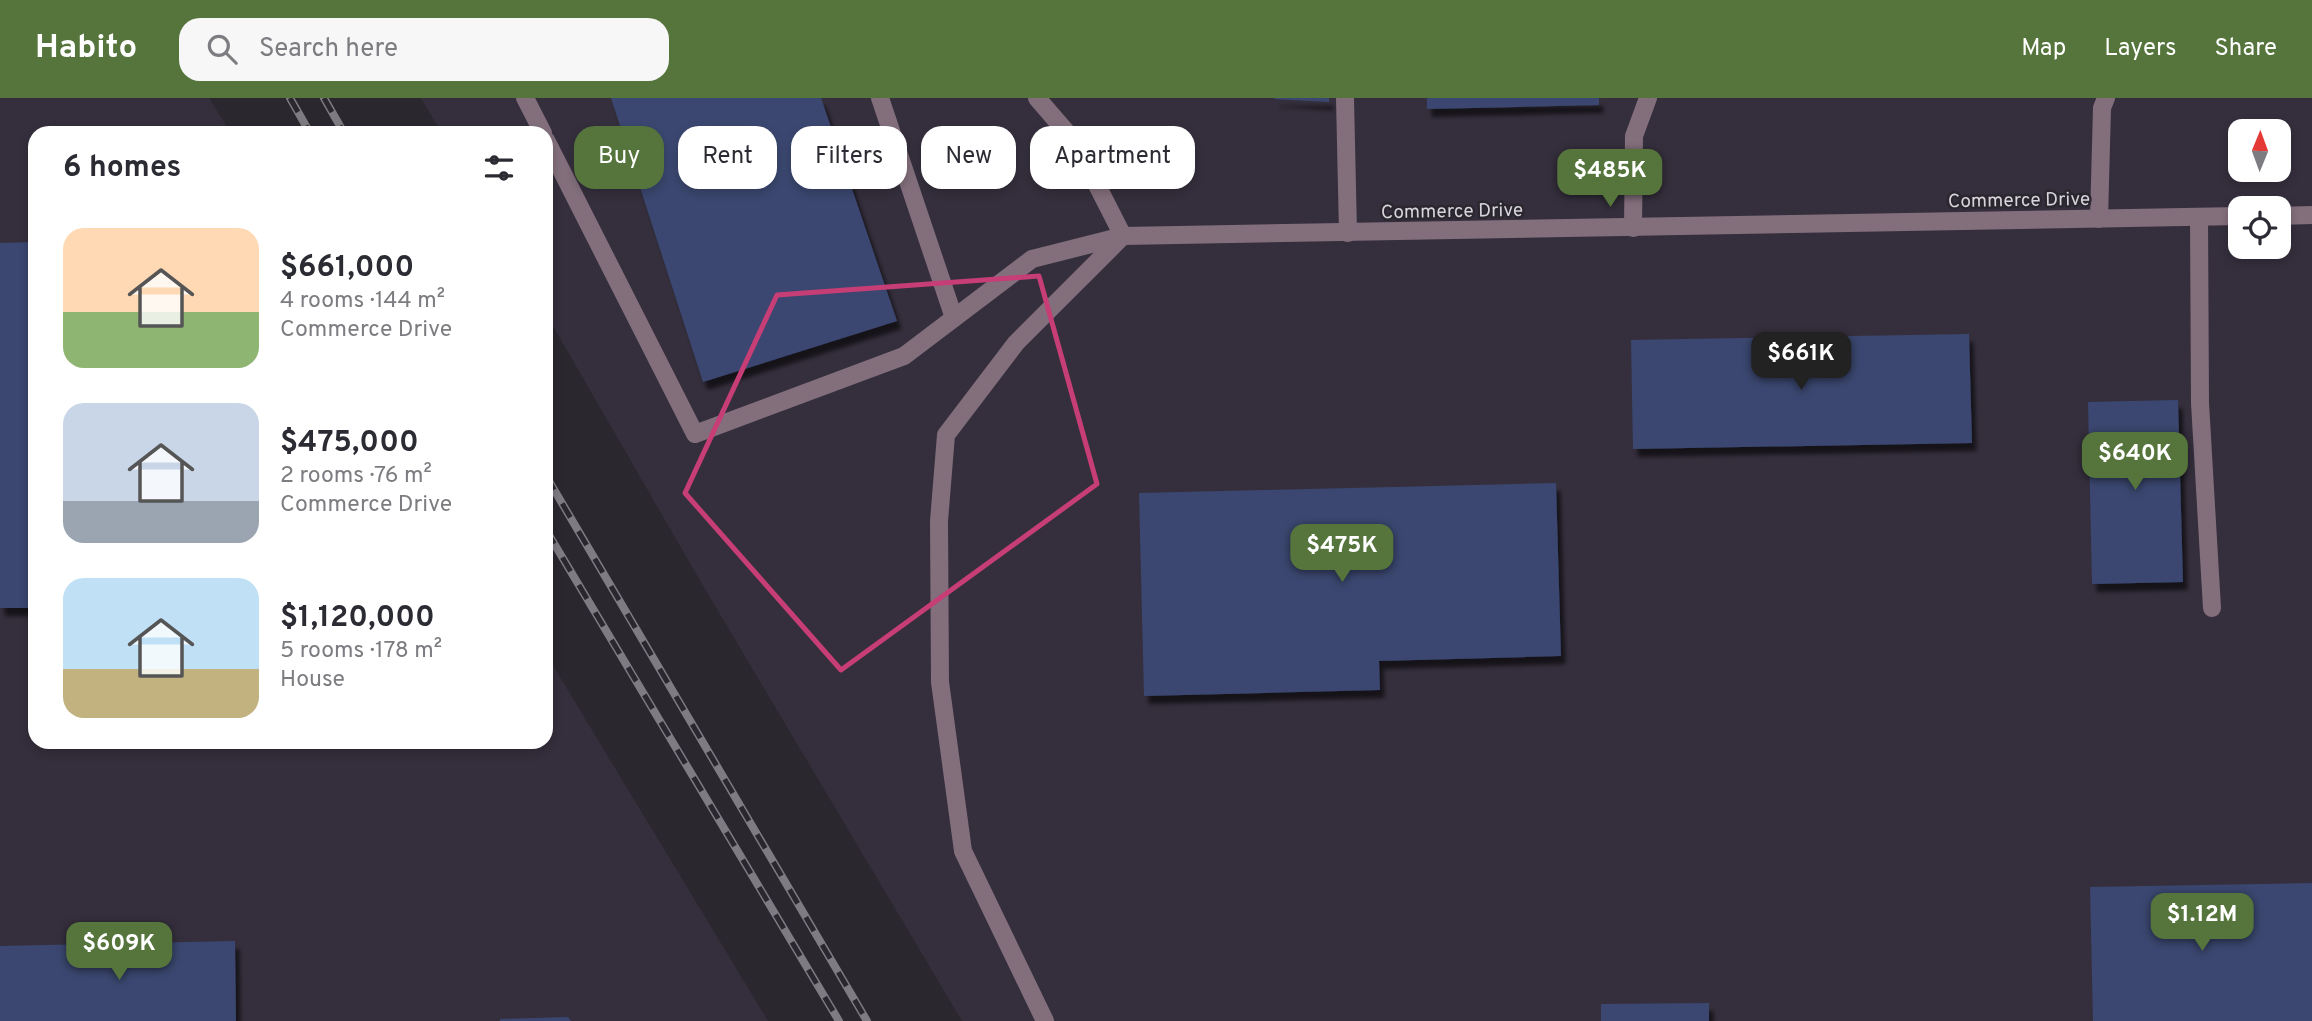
<!DOCTYPE html>
<meta charset="utf-8">
<style>
:root{--surface:#fff;--page:#f7f7f7;--text:#2b2b33;--muted:#7c7c81;--accent:#55753c}
body{margin:0;font-family:Overpass,sans-serif;background:var(--page);color:var(--text);height:100vh;display:flex;flex-direction:column;font-size:26px;white-space:nowrap}
*{box-sizing:border-box;margin:0}
p{font-size:23px;color:var(--muted)}
.icon{flex:none;width:38px;height:38px;fill:none;stroke:currentColor;stroke-width:2;stroke-linecap:round;stroke-linejoin:round}
.map{position:relative;flex:1;overflow:hidden}
.sheet{position:absolute;left:28px;top:28px;width:525px;height:623px;display:flex;flex-direction:column;background:var(--surface);border-radius:21px;box-shadow:0 4px 10px #0003}
.sheet>*{flex:none}
.hud{position:absolute;left:574px;top:28px;width:665px;height:63px;display:flex;gap:14px}
.needle{width:46px;rotate:1deg}
.fabs{position:absolute;left:2228px;top:21px;display:grid;gap:14px}
.fabs a{display:grid;place-items:center;width:63px;height:63px;border-radius:14px;background:var(--surface);box-shadow:0 4px 10px #0003;font-size:35px}
.price{position:absolute;translate:-50% -60px;padding:0 16px;border-radius:14px;background:var(--accent);color:#fff;font-size:23px;line-height:46px;filter:drop-shadow(0 2px 4px #0008)}
.price::after{content:'';position:absolute;left:50%;top:42px;width:21px;height:16px;margin-left:-10px;background:inherit;clip-path:polygon(0 0,100% 0,50% 100%)}
.price.active{background:#222;color:#fff}
ul{padding:0;list-style:none}
li{display:flex;align-items:center;gap:21px;height:175px;padding:0 35px}
li span{display:grid;place-items:center;flex:none;width:196px;height:140px;border-radius:21px;color:#555}
li>.icon{margin-inline-start:auto}
span .icon{width:84px;height:84px;fill:#fffc;stroke-width:1}
li b{font-size:30px}
h2{display:flex;justify-content:space-between;align-items:center;height:84px;padding:0 35px;font-size:30px}
.chip{padding:0 24px;border-radius:21px;background:var(--surface);box-shadow:0 4px 10px #0003;font-size:24px;line-height:63px}
.chip.active{background:var(--accent);color:#fff}
header{display:flex;align-items:center;gap:42px;box-sizing:border-box;height:98px;padding:0 35px;background:var(--accent);color:#fff}
header strong{font-size:33px}
nav{display:flex;gap:38px;margin-inline-start:auto;font-size:24px}
.search{width:490px;height:63px;background:var(--page);display:flex;align-items:center;gap:18px;box-sizing:border-box;padding:0 24px;border-radius:21px;color:var(--muted);font-size:26px}
.map>svg:first-child{display:block}
.built{fill:#352f3d;fill-rule:evenodd}
.building{fill:#3a4770;filter:url(#shadow)}
.lines{fill:none;stroke-linecap:round;stroke-linejoin:round}
.minor{stroke:#836f7c;stroke-width:18}
.rail-casing{stroke:#7e7b82;stroke-width:8}
.rail{stroke:#2b272f;stroke-width:5;stroke-dasharray:16;stroke-linecap:butt}
.marked{fill:none;stroke:#c63e75;stroke-width:5;stroke-linejoin:round}
.labels{text-anchor:middle;stroke-width:5;stroke-linejoin:round;paint-order:stroke}
.street-label{font-size:19px;fill:#d7d5db;stroke:#2b272f}
</style>
<header>
<strong>Habito</strong>
<div class="search"><svg class="icon" aria-label="search" viewBox="0 0 24 24"><circle cx="10" cy="10" r="6"/><path d="M15 15l6 6"/></svg>Search here</div>
<nav><a>Map</a><a>Layers</a><a>Share</a></nav>
</header>
<div class="map">
<svg width="2312" height="923" viewBox="0 0 2312 923">
<defs>
<filter id="shadow"><feDropShadow dx="4.5" dy="8" stdDeviation="2" flood-color="#0009"/></filter>
</defs>
<rect width="100%" height="100%" fill="#2b272f"/>
<g class="built">
<path d="M 0,0 L 209,0 L 231,35 L 35,35 L 35,644 L 546,644 L 546,556 L 768,923 L 0,923 Z"/>
<path d="M 421,0 L 2312,0 L 2312,923 L 962,923 L 702,486 L 546,216 L 546,35 L 442,35 ZM 2240,33 L 2278,33 L 2278,72 L 2240,72 ZM 2240,110 L 2278,110 L 2278,149 L 2240,149 Z"/>
</g>
<g class="building">
<path d="M 611,0 L 821,0 L 897,223 L 703,284 Z"/>
<path d="M 1329,0 L 1329,4 L 1274,1 L 1275,0 Z"/>
<path d="M 1427,0 L 1599,0 L 1599,7 L 1427,11 Z"/>
<path d="M 35,144 L 35,510 L 0,510 L 0,145 Z"/>
<path d="M 1969,236 L 1972,345 L 1633,351 L 1631,242 Z"/>
<path d="M 2178,302 L 2183,484 L 2092,486 L 2088,304 Z"/>
<path d="M 1556,385 L 1561,558 L 1379,563 L 1380,592 L 1144,598 L 1139,395 Z"/>
<path d="M 2312,785 L 2312,923 L 2093,923 L 2090,789 Z"/>
<path d="M 235,843 L 236,923 L 0,923 L 0,848 Z"/>
<path d="M 1709,905 L 1709,923 L 1601,923 L 1601,906 Z"/>
<path d="M 568,919 L 571,923 L 500,923 L 500,921 Z"/>
</g>
<g class="lines">
<g class="minor">
<path d="M 525,0 L 543,35"/>
<path d="M 880,0 L 954,220"/>
<path d="M 1037,0 L 1075,44 L 1123,138 L 2240,118"/>
<path d="M 1345,0 L 1348,135"/>
<path d="M 546,42 L 695,336 L 904,258 L 1032,161 L 1123,138"/>
<path d="M 2278,118 L 2312,117"/>
<path d="M 2199,119 L 2200,305 L 2212,510"/>
<path d="M 2099,121 L 2102,10 L 2106,0"/>
<path d="M 1633,130 L 1634,38 L 1648,0"/>
<path d="M 1045,923 L 963,753 L 940,584 L 939,423 L 946,337 L 1016,245 L 1123,138"/>
</g>
<defs>
<g id="rail">
<path d="M 290,0 L 310,35"/>
<path d="M 324,0 L 344,35"/>
<path d="M 546,378 L 867,923"/>
<path d="M 546,432 L 839,923"/>
</g>
</defs>
<use href="#rail" class="rail-casing"/>
<use href="#rail" class="rail"/>
</g>
<path class="marked" d="M 1039,178 L 1097,386 L 841,572 L 685,395 L 777,197 Z"/>
<g class="labels">
<g class="street-label">
<text transform="translate(2019 101) rotate(-1)" y="7">Commerce Drive</text>
<text transform="translate(1452 112) rotate(-1)" y="7">Commerce Drive</text>
</g>
</g>
</svg>
<div class="fabs">
<a><svg class="needle" viewBox="-14 -14 28 28"><path d="M0-13l5 13h-10z" fill="#e53935"/><path d="M0 13l5-13h-10z" fill="#7c7c81"/></svg></a>
<a><svg class="icon" aria-label="locate" viewBox="0 0 24 24"><circle cx="12" cy="12" r="6"/><path d="M12 2v4M12 18v4M2 12h4M18 12h4"/></svg></a>
</div>
<b class="price" style="left:1610px;top:111px">$485K</b>
<b class="price active" style="left:1801px;top:294px">$661K</b>
<b class="price" style="left:2135px;top:394px">$640K</b>
<b class="price" style="left:1342px;top:486px">$475K</b>
<b class="price" style="left:2202px;top:855px">$1.12M</b>
<b class="price" style="left:119px;top:884px">$609K</b>
<div class="hud">
<a class="chip active">Buy</a>
<a class="chip">Rent</a>
<a class="chip">Filters</a>
<a class="chip">New</a>
<a class="chip">Apartment</a>
</div>
<section class="sheet">
<h2>6 homes<svg class="icon" aria-label="filters" viewBox="0 0 24 24"><path d="M4 7h16M4 17h16"/><circle cx="9" cy="7" r="2"/><circle cx="15" cy="17" r="2"/></svg></h2>
<ul>
<li><span style="background:linear-gradient(#ffd9b3 60%,#8fb573 0)"><svg class="icon" aria-label="home" viewBox="0 0 24 24"><path d="M3 11l9-7 9 7M6 9v11h12V9"/></svg></span><div><b>$661,000</b><p>4 rooms · 144 m²</p><p>Commerce Drive</p></div></li>
<li><span style="background:linear-gradient(#c9d6e8 70%,#9aa5b1 0)"><svg class="icon" aria-label="home" viewBox="0 0 24 24"><path d="M3 11l9-7 9 7M6 9v11h12V9"/></svg></span><div><b>$475,000</b><p>2 rooms · 76 m²</p><p>Commerce Drive</p></div></li>
<li><span style="background:linear-gradient(#bfe0f5 65%,#c2b280 0)"><svg class="icon" aria-label="home" viewBox="0 0 24 24"><path d="M3 11l9-7 9 7M6 9v11h12V9"/></svg></span><div><b>$1,120,000</b><p>5 rooms · 178 m²</p><p>House</p></div></li>
</ul>
</section>
</div>
